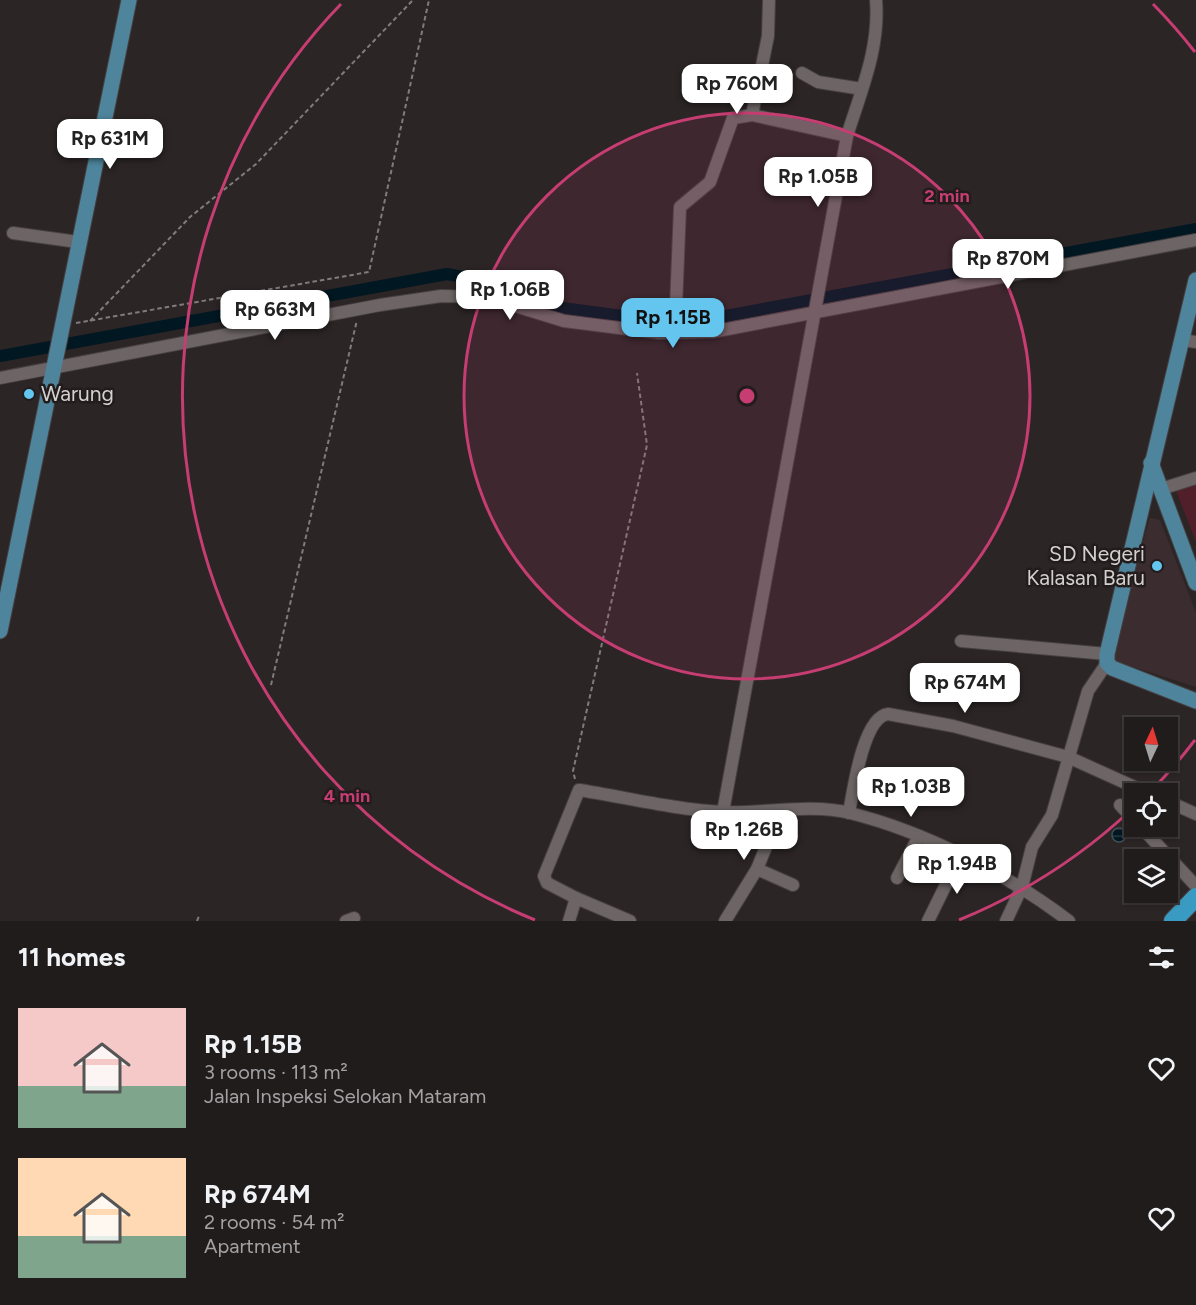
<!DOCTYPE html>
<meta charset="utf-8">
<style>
:root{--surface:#211c1c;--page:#2d2929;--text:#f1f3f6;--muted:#a2a1a3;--line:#3e3a3b;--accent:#64c5ee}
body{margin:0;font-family:Figtree,sans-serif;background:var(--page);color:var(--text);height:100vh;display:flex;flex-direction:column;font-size:22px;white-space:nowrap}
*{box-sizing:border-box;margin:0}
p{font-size:20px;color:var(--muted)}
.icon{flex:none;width:33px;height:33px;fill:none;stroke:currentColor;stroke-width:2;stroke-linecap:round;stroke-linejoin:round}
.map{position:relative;height:921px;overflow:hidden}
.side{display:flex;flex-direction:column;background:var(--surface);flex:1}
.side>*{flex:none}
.needle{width:39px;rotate:4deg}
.controls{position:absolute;left:1124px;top:717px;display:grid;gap:12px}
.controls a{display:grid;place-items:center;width:54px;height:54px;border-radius:0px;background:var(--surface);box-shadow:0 2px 4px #0004,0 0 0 2px var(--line);font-size:30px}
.price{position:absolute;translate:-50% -51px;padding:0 14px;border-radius:12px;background:#fff;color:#222;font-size:20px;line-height:39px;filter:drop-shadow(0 2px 3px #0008)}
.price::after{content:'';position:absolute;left:50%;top:36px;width:18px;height:14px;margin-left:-9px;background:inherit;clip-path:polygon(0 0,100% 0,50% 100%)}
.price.current{background:var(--accent);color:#111}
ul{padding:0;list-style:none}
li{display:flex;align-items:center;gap:18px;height:150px;padding:0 18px}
li span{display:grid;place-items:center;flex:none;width:168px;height:120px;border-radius:0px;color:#555}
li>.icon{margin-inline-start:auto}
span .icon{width:72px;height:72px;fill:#fffc;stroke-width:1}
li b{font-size:26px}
h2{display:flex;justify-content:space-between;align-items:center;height:72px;padding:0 18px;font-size:26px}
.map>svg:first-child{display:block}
.built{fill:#3b2d2f}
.green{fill:#511f2a}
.water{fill:url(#water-rules);stroke:#404e56;stroke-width:1.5}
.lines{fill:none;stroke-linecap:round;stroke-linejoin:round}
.canal{stroke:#011721;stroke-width:12}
.minor-casing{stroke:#464041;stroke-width:14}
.major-casing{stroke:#464041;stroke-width:17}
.highway-casing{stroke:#464041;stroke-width:20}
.path{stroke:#817b7c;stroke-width:2;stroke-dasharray:4.5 3;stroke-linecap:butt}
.minor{stroke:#6c6465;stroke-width:12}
.major{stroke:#4e859d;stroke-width:15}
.highway{stroke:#3a9bc2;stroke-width:18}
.ring{fill:none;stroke:#c63d72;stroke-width:3}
.poi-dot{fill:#64c5ee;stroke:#221c1d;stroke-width:2}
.labels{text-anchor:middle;stroke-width:5;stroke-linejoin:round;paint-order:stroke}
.poi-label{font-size:21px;fill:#d4d0d0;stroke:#221c1d;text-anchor:start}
.centre{fill:#c63d72;stroke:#221c1d;stroke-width:3}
.ring-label{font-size:18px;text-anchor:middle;font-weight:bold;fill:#c63d72;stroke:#221c1d;stroke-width:5;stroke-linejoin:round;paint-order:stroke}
</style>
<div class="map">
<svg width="1196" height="921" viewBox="0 0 1196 921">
<defs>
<pattern id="water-rules" width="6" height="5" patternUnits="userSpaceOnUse" patternTransform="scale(1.5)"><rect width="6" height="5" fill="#011721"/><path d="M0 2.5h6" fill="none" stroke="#253840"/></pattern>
</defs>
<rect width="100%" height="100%" fill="#2c2526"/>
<path class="built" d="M 1150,518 L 1160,520 L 1196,613 L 1196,687 L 1109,659 Z"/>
<path class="green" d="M 1196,481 L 1196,542 L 1175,488 Z"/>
<circle class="water" cx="1119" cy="835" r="7"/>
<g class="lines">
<path class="canal" d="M 0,356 L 447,274 L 469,278 L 540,305 L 682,324 L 1196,229"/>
<defs>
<g id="minor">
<path d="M 769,0 L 768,36 L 752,115 L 847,136"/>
<path d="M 802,73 L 818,82 L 862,89"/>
<path d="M 13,233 L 78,242"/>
<path d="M 676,307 L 680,207 L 710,182 L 733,118 L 752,115"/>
<path d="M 1182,340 L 1196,342"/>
<path d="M 0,378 L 380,305 L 441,296 L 486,297 L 564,321 L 659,333 L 712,332 L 1196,240"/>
<path d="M 1161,489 L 1196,478"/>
<path d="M 961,641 L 1107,654"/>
<path d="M 1167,801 L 1196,814"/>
<path d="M 1120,805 L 1134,820"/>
<path d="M 723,812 L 847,136 C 861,91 880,48 876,0"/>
<path d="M 849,813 C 853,791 863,717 888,714 L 953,726 L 1068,757 L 1150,794"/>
<path d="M 1140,826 L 1196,886"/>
<path d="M 757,869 L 793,885"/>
<path d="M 897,878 L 919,836"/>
<path d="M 576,898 L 630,921"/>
<path d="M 346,921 L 354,918"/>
<path d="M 569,921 L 576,898 L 547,883 L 544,876 L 579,790 C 624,797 677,810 723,812 C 765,814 808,803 850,813 C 926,832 1007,874 1069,921"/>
<path d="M 725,921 L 757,869 L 781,810"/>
<path d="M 928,921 L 960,856"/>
<path d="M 1006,921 L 1022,887 L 1032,847 L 1052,815 L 1088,691 L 1107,663"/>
</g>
<g id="major">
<path d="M 1196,280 L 1107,654 L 1107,663 L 1112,668 L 1196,701"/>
<path d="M 1151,463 L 1196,583"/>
<path d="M 0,631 L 129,0"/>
</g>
<path id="highway" d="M 1173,921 L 1196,897"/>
</defs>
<use href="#minor" class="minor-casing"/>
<use href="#major" class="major-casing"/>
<use href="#highway" class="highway-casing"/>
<g class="path">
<path d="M 90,321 L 190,217 L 256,164 L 413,0"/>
<path d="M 76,323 L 369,272 L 429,0"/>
<path d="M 271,685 L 357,320"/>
<path d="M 575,779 L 573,771 L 647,445 L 637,373"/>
<path d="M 197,921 L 199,916"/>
</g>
<use href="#minor" class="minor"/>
<use href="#major" class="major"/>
<use href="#highway" class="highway"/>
</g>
<circle cx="747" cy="396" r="283" fill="#c63d72" fill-opacity=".12"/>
<g class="ring">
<circle cx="747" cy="396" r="283"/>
<path d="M1195 740A565 565 0 0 1 1150 792M1132 809A565 565 0 0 1 959 920M535 920A565 565 0 0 1 341 4M1153 4A565 565 0 0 1 1195 52"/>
</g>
<g class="poi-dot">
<circle cx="29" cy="394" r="6"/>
<circle cx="1157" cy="566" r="6"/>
</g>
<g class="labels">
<g class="poi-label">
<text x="41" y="401">Warung</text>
<text x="1145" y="561" text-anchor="end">SD Negeri<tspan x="1145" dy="24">Kalasan Baru</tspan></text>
</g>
</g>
<circle cx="747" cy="396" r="9" class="centre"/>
<g class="ring-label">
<text x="947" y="202">2 min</text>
<text x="347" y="802">4 min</text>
</g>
</svg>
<div class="controls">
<a><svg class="needle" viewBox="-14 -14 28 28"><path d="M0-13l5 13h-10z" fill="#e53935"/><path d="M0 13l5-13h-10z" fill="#a2a1a3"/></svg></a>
<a><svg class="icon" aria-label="locate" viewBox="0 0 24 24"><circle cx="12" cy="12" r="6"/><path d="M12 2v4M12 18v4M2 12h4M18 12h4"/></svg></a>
<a><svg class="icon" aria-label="layers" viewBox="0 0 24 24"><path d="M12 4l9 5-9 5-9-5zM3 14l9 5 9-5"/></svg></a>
</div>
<b class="price" style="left:737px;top:115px">Rp 760M</b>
<b class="price" style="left:110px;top:170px">Rp 631M</b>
<b class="price" style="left:818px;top:208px">Rp 1.05B</b>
<b class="price" style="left:1008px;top:290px">Rp 870M</b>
<b class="price" style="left:510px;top:321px">Rp 1.06B</b>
<b class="price" style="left:275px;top:341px">Rp 663M</b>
<b class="price current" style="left:673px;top:349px">Rp 1.15B</b>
<b class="price" style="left:965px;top:714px">Rp 674M</b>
<b class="price" style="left:911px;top:818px">Rp 1.03B</b>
<b class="price" style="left:744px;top:861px">Rp 1.26B</b>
<b class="price" style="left:957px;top:895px">Rp 1.94B</b>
</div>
<section class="side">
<h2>11 homes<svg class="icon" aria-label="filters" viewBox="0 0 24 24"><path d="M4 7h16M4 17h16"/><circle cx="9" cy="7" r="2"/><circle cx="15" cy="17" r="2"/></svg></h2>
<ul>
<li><span style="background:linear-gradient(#f6c9c9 65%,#7fa58c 0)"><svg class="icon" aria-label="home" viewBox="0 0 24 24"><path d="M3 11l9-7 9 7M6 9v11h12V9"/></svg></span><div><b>Rp 1.15B</b><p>3 rooms · 113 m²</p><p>Jalan Inspeksi Selokan Mataram</p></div><svg class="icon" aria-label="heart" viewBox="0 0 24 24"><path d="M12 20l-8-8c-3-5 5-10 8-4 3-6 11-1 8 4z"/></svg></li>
<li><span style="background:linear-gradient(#ffd9b3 65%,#7fa58c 0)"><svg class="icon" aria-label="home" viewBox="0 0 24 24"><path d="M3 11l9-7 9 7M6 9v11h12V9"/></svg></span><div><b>Rp 674M</b><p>2 rooms · 54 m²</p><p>Apartment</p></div><svg class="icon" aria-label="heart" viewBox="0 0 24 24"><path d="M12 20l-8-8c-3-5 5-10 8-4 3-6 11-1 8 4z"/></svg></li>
</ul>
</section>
